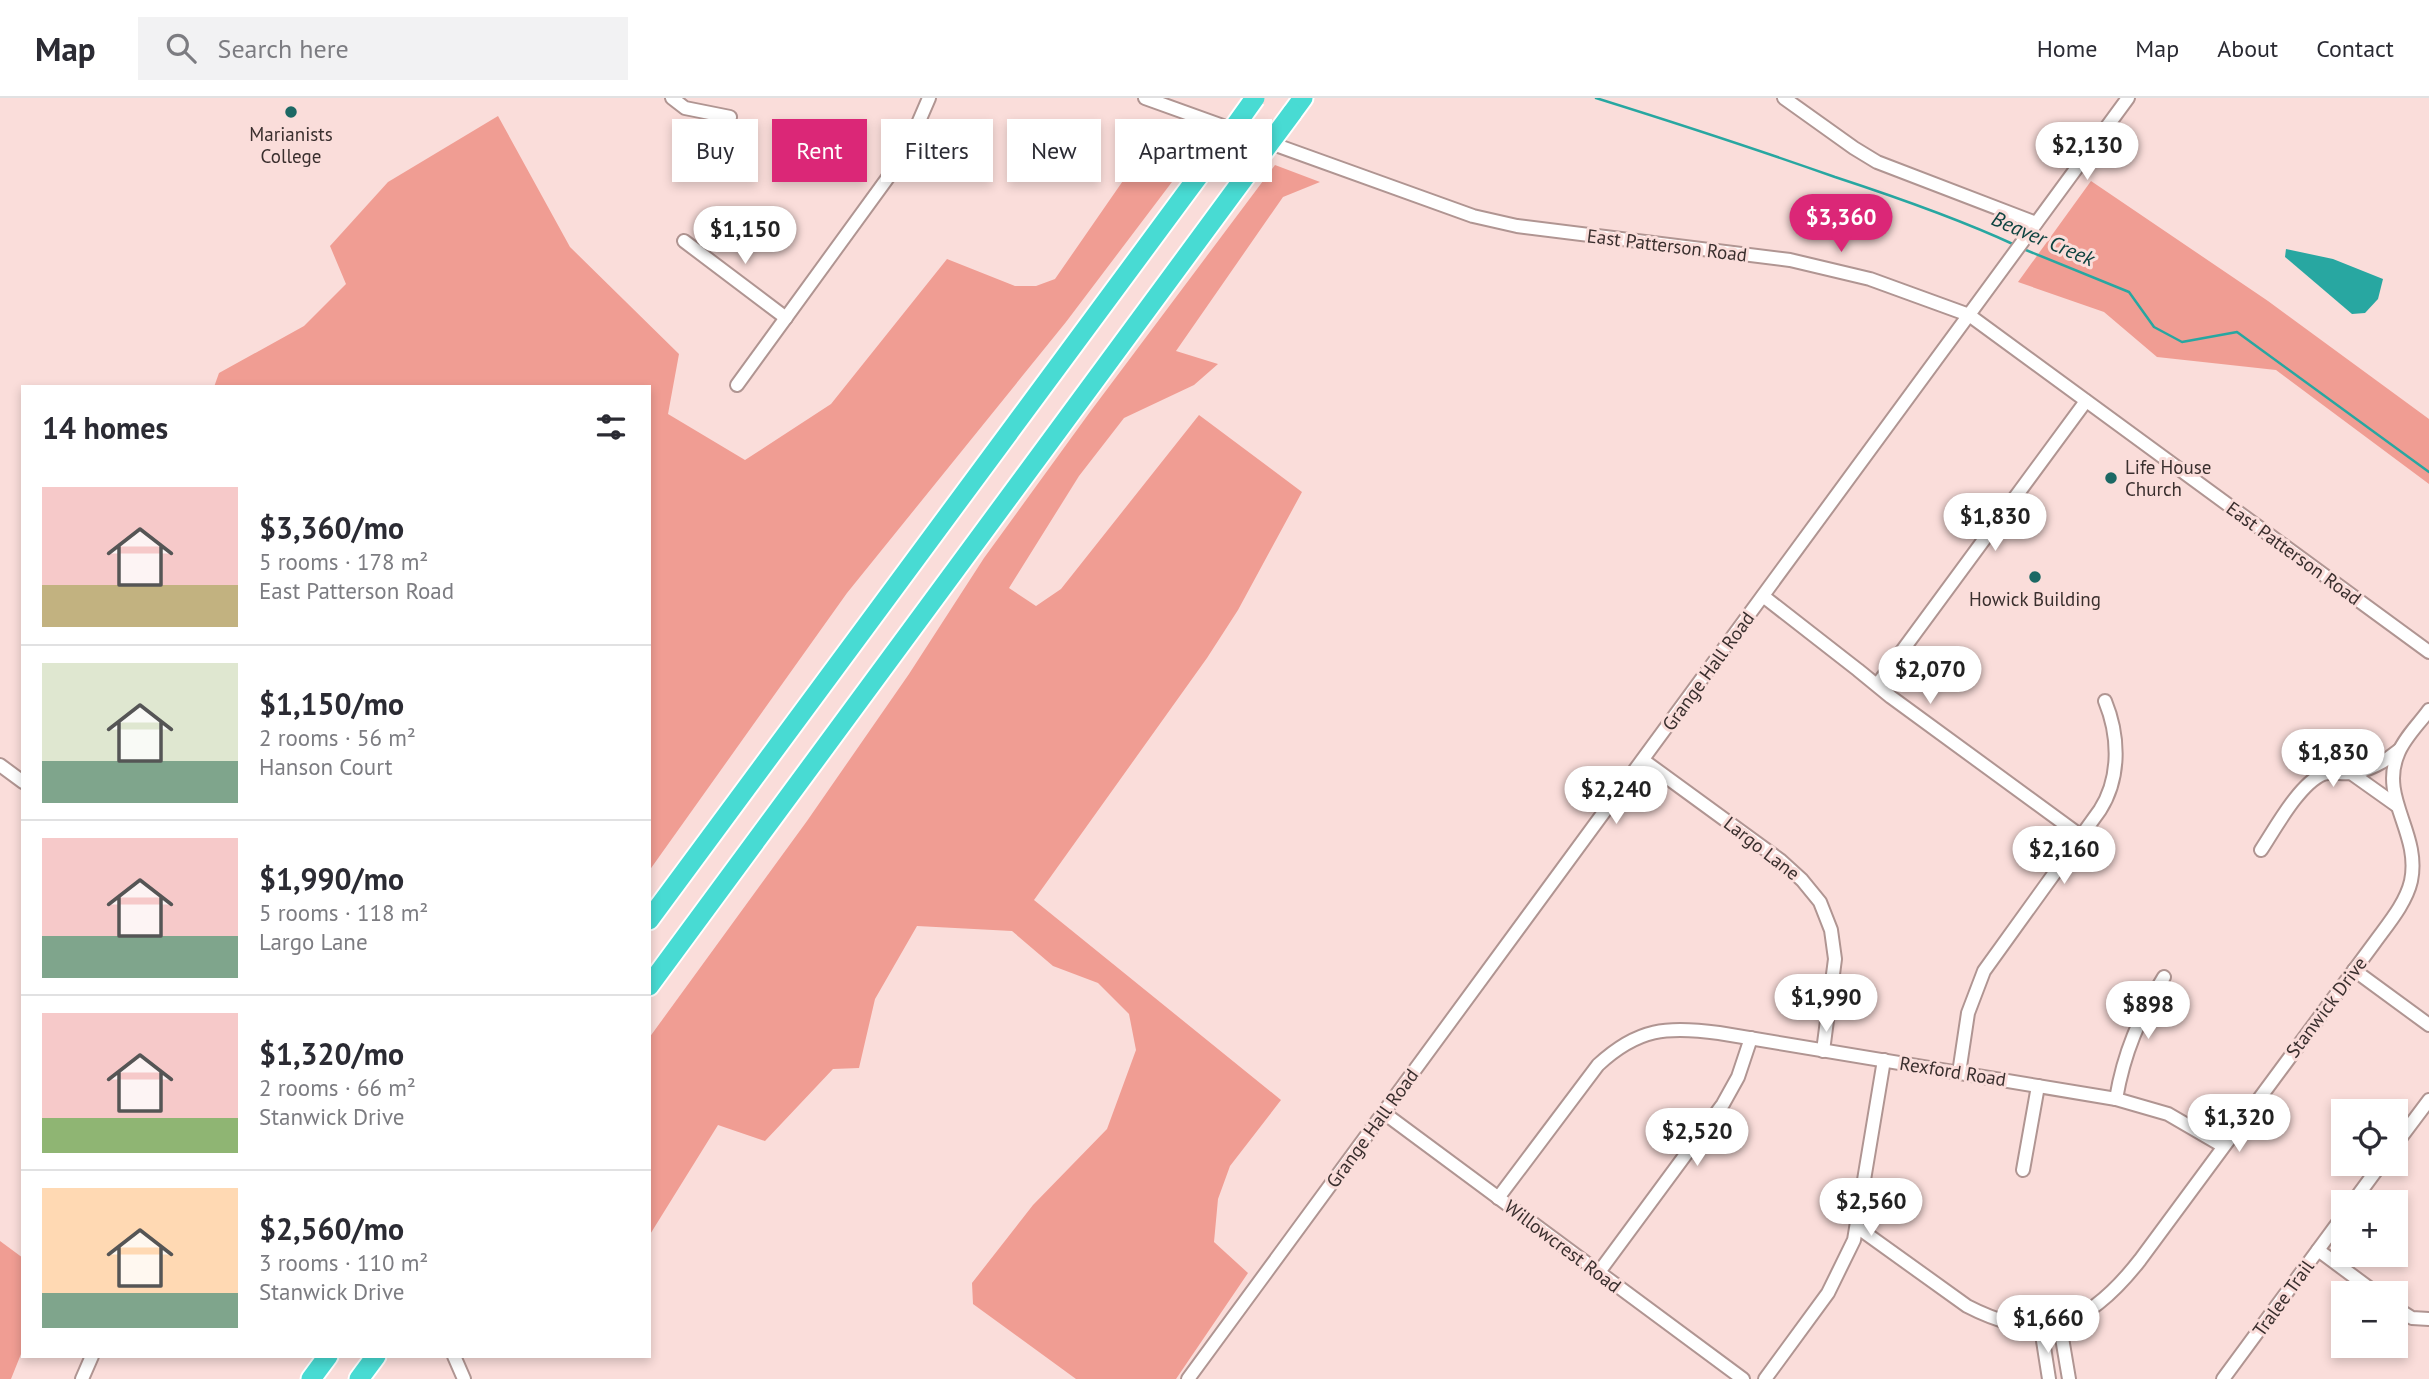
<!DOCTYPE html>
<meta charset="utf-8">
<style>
:root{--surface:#fff;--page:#f2f2f3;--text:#2b2b33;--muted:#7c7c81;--line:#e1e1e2;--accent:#db2777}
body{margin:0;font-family:"PT Sans",sans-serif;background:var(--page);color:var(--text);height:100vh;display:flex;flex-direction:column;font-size:26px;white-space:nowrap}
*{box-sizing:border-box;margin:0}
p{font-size:23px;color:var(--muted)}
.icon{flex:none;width:38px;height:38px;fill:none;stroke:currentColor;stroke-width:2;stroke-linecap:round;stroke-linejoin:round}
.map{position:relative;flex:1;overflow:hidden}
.panel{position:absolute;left:21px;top:287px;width:630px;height:973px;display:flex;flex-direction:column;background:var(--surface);border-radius:0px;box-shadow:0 4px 10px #0003}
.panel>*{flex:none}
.top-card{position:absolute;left:672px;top:21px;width:665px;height:63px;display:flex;gap:14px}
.buttons{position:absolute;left:2331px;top:1001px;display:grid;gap:14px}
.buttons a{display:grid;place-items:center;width:77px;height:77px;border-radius:0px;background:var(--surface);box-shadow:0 4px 10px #0003;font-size:35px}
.price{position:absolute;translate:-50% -60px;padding:0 16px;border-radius:24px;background:#fff;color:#222;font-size:23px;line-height:46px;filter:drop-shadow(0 2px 4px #0008)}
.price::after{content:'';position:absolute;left:50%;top:42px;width:21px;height:16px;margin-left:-10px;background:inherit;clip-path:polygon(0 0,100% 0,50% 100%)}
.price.on{background:var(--accent);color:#fff}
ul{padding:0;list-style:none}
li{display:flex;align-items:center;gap:21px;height:175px;padding:0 21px}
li+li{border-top:2px solid var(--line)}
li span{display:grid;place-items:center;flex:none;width:196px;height:140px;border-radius:0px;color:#555}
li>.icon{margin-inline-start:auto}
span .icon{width:84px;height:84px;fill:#fffc;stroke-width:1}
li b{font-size:30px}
h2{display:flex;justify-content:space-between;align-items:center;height:84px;padding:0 21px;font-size:30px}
.pill{padding:0 24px;border-radius:0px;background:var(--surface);box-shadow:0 4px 10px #0003;font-size:24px;line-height:63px}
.pill.on{background:var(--accent);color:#fff}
header{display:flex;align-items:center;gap:42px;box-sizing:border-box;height:98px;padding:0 35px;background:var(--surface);border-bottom:2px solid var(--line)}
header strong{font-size:33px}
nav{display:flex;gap:38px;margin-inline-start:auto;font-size:24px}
.search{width:490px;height:63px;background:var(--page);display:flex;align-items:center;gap:18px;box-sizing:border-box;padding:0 24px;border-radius:0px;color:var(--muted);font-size:26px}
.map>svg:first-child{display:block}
.green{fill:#f09d93}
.water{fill:#28a7a1}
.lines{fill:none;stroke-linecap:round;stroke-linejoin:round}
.stream{stroke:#28a7a1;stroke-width:2.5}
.minor-casing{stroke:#b09592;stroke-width:16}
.highway-casing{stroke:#fff;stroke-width:23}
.minor{stroke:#fff;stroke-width:12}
.highway{stroke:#48dbd3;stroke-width:19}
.highway-bridge-casing{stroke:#fff;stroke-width:23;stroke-linecap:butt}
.highway-bridge{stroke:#48dbd3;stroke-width:19}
.poi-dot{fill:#1c6864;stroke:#faddda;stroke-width:2.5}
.labels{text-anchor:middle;stroke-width:6;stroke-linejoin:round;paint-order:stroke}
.poi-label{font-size:19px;fill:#3a2f2e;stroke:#faddda}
.street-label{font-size:19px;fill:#3a2f2e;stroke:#faddda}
.water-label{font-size:21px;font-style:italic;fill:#0d4340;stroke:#faddda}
</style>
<header>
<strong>Map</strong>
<div class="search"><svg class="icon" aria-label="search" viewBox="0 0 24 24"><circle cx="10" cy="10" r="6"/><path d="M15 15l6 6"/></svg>Search here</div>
<nav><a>Home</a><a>Map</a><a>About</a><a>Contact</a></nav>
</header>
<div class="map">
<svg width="2429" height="1281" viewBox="0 0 2429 1281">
<rect width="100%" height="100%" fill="#faddda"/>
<g class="green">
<path d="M 498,18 L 570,149 L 679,256 L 668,316 L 745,362 L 831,306 L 947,161 L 1015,188 L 1036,188 L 1055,181 L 1154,38 L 1206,39 L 1066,224 L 847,495 L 649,773 L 649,289 L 214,289 L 219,275 L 304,228 L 346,186 L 330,148 L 388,84 Z"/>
<path d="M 1275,67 L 1320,84 L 1283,99 L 1176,253 L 1218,266 L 1194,287 L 1124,320 L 1079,378 L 1009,490 L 1036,508 L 1061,491 L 1199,317 L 1302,394 L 1238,512 L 1207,560 L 1034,802 L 1281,1002 L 1230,1068 L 1218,1101 L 1214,1144 L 1248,1175 L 1176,1281 L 1076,1281 L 973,1206 L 972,1185 L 1033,1107 L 1107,1031 L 1136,952 L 1129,916 L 1098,885 L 1053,868 L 1012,833 L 917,828 L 875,901 L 859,970 L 833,971 L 765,1043 L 718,1027 L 649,1138 L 649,940 L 807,723 L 909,576 L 984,460 L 1090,314 Z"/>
<path d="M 2091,83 L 2268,203 L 2429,321 L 2429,386 L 2276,272 L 2157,259 L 2104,214 L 2018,184 Z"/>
<path d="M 0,1143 L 23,1160 L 23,1251 L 11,1281 L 0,1281 Z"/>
</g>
<path class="water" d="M 2286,151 L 2333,161 L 2383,181 L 2378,201 L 2365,215 L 2352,216 L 2285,159 Z"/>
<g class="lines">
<g class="stream">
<path d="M 1596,0 C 1676,25 1756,51 1835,79 C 1896,99 1957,120 2015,147"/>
<path d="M 2021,150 L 2129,194 L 2154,229 L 2182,244 L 2237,234 L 2429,374"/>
</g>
<defs>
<g id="minor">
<path d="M 672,0 L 685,10 L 730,19"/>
<path d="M 1145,0 L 1473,118 L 1517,128 L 1790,162 L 1870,181 L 1969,217 L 2429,554"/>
<path d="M 1784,0 L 1854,50 L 1877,64 L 2036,125"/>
<path d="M 684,143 L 786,220"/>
<path d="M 737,287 L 897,67 L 910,44 L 929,0"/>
<path d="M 1763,498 L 1858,572 L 1891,599 L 2081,738"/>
<path d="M 1877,587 L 2086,303"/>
<path d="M 1643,662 L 1780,762 L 1802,782 L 1820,804 L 1831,832 L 1835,861 L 1823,953"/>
<path d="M 0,667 L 23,684"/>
<path d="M 2351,675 L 2396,707"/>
<path d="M 2261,752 C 2275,731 2299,686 2323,676 C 2332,673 2340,676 2350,675 C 2367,674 2386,663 2399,652"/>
<path d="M 2354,872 L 2429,927"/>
<path d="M 1959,975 L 1968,915 L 1984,873 L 2100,712 C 2121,679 2119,637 2105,603"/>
<path d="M 2116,1001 C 2124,954 2139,920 2164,879"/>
<path d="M 1384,1015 L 1743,1281"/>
<path d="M 2396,1046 L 2429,1002"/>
<path d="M 2023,1072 L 2038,988"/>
<path d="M 1498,1100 L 1598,967 C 1638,930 1667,928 1719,935 L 2116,1001 L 2168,1016 L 2223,1048"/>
<path d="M 2353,1104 L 2381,1066"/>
<path d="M 1857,1129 L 1967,1208 C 1990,1220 2034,1237 2061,1227 C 2093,1215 2119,1189 2140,1162 L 2375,844 C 2388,826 2406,805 2411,783 C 2421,735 2379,700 2398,656 C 2404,640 2419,626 2429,612"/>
<path d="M 2318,1152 L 2376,1195"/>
<path d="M 1599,1174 L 1723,1006 L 1738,979 L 1751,940"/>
<path d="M 2396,1210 L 2412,1220 L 2429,1221"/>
<path d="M 2060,1228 L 2069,1281"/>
<path d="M 2041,1230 L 2049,1281"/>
<path d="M 454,1258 L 464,1281"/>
<path d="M 82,1281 L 92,1258"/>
<path d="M 1188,1281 L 2128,0"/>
<path d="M 1765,1281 L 1828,1195 L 1854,1142 L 1884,962"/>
<path d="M 2223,1281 L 2343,1118"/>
</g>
<g id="highway">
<path d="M 1292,15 L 1303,0"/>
<path d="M 649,822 L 1217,53"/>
<path d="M 649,888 L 1250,72"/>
<path d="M 311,1281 L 328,1258"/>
<path d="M 359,1281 L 376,1258"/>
</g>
</defs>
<use href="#minor" class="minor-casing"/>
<use href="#highway" class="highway-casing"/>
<use href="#minor" class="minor"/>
<use href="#highway" class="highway"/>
<defs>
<g id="highway-bridge">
<path d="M 1217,53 L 1255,0"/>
<path d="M 1250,72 L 1292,15"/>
</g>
</defs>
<use href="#highway-bridge" class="highway-bridge-casing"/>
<use href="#highway-bridge" class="highway-bridge"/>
</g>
<g class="poi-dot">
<circle cx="291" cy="14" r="7"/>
<circle cx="2111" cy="380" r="7"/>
<circle cx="2035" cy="479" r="7"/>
</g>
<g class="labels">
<g class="poi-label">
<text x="291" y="43">Marianists<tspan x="291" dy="22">College</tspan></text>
<text x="2125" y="376" text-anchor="start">Life House<tspan x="2125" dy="22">Church</tspan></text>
<text x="2035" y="508">Howick Building</text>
</g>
<g class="street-label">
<text transform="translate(1667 147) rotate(7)" y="7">East Patterson Road</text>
<text transform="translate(2294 455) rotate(36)" y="7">East Patterson Road</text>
<text transform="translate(1708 573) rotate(-54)" y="7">Grange Hall Road</text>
<text transform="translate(1762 750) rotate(38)" y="7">Largo Lane</text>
<text transform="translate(2326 909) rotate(-53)" y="7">Stanwick Drive</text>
<text transform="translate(1953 973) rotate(9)" y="7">Rexford Road</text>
<text transform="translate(1372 1030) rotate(-54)" y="7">Grange Hall Road</text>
<text transform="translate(1563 1148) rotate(37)" y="7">Willowcrest Road</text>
<text transform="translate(2283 1200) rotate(-54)" y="7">Tralee Trail</text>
</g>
<g class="water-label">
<text transform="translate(2043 141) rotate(23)" y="7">Beaver Creek</text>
</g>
</g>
</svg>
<div class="buttons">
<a><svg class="icon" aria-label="locate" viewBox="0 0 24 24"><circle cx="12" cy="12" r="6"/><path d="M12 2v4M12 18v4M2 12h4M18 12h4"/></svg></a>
<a>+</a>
<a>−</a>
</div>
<b class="price" style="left:2087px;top:84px">$2,130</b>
<b class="price on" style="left:1841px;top:156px">$3,360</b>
<b class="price" style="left:745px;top:168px">$1,150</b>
<b class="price" style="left:1995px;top:455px">$1,830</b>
<b class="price" style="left:1930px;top:608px">$2,070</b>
<b class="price" style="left:2333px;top:691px">$1,830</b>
<b class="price" style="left:1616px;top:728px">$2,240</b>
<b class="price" style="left:2064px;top:788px">$2,160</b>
<b class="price" style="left:1826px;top:936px">$1,990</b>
<b class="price" style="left:2148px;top:943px">$898</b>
<b class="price" style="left:2239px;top:1056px">$1,320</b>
<b class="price" style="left:1697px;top:1070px">$2,520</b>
<b class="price" style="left:1871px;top:1140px">$2,560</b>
<b class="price" style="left:2048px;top:1257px">$1,660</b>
<div class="top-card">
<a class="pill">Buy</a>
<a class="pill on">Rent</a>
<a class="pill">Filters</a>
<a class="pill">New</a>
<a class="pill">Apartment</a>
</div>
<section class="panel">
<h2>14 homes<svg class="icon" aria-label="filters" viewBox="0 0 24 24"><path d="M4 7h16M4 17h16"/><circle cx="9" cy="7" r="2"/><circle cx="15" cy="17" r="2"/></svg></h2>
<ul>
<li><span style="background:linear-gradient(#f6c9c9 70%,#c2b280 0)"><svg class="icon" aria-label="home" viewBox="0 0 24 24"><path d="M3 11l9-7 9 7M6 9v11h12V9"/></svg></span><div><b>$3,360/mo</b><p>5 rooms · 178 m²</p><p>East Patterson Road</p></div></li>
<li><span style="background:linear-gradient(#dfe7d0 70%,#7fa58c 0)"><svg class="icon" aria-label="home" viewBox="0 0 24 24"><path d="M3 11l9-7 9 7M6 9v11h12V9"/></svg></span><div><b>$1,150/mo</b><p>2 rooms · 56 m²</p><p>Hanson Court</p></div></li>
<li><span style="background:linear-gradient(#f6c9c9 70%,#7fa58c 0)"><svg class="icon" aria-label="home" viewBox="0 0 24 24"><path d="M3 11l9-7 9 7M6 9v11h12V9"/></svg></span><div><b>$1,990/mo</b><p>5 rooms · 118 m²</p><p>Largo Lane</p></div></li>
<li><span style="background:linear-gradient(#f6c9c9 75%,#8fb573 0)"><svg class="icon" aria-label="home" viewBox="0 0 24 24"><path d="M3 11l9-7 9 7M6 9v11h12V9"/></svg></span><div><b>$1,320/mo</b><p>2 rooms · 66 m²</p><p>Stanwick Drive</p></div></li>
<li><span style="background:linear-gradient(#ffd9b3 75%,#7fa58c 0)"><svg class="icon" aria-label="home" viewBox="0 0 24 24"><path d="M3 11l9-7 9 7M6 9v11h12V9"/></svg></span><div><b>$2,560/mo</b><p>3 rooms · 110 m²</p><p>Stanwick Drive</p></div></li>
</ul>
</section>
</div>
